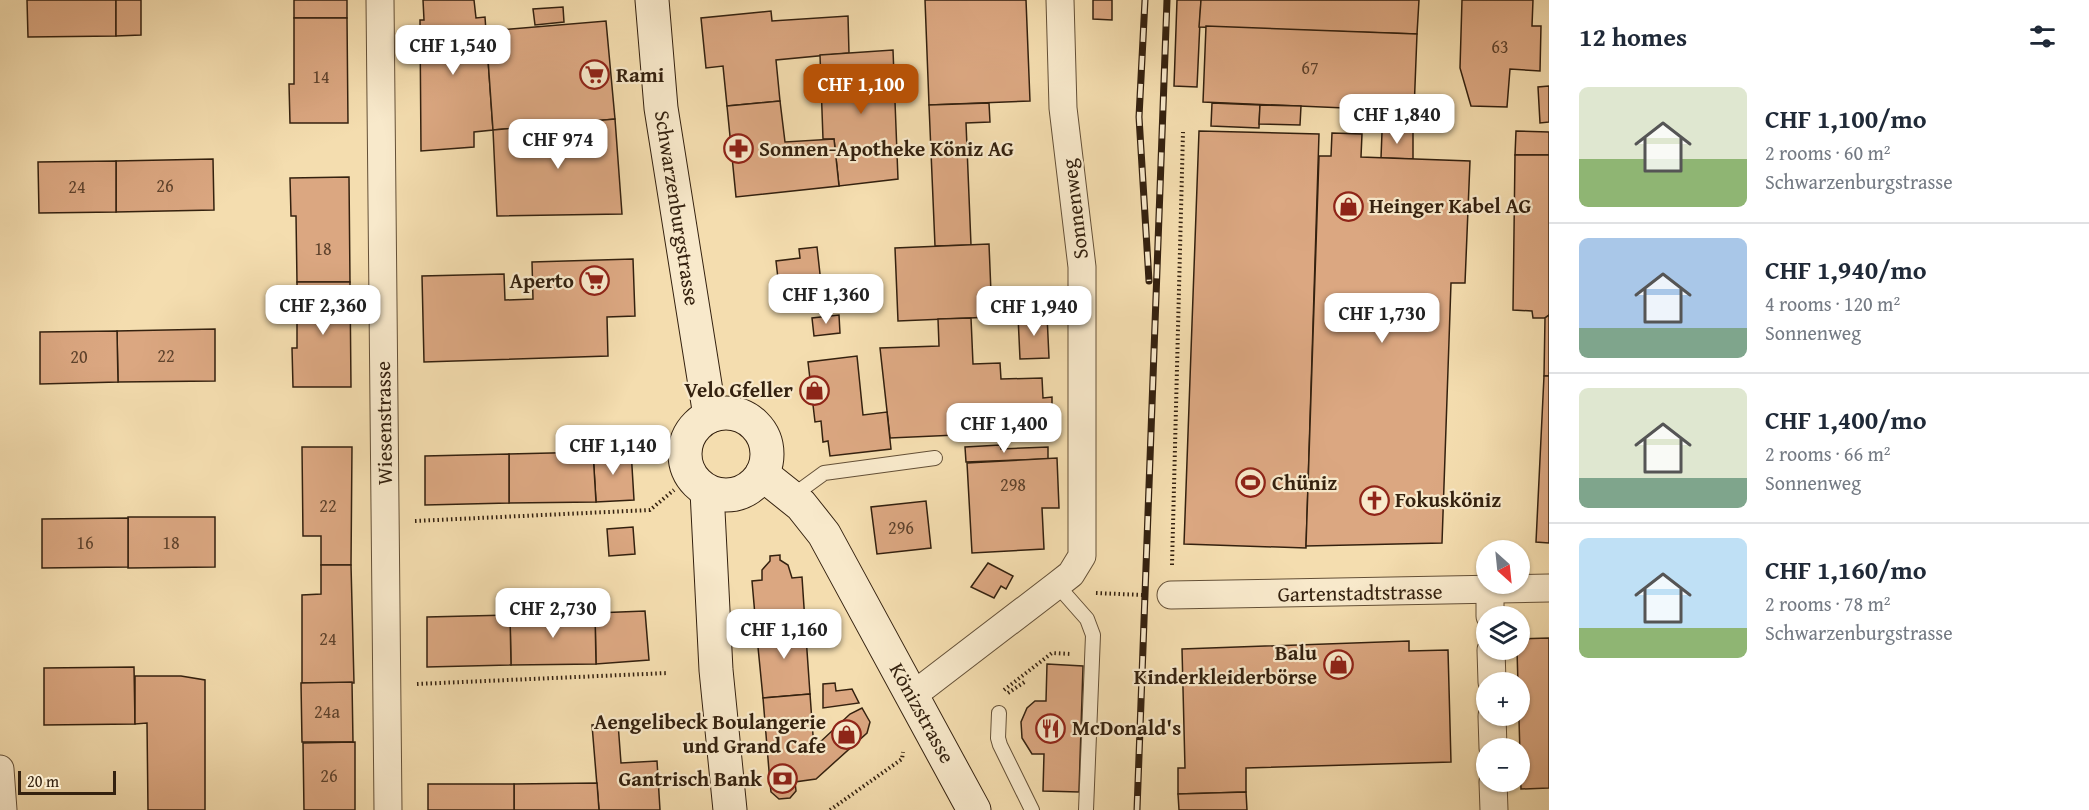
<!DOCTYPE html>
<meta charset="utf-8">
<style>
:root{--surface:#fff;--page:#f6f6f7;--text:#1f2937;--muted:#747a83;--line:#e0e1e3;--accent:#b45309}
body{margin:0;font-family:"Gentium Book Plus",serif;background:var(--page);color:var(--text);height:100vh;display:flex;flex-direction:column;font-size:22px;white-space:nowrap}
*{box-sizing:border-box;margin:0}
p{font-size:20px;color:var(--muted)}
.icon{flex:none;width:33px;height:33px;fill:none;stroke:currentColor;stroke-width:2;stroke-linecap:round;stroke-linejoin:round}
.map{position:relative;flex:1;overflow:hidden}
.panel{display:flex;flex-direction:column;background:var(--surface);width:540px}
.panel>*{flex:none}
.needle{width:39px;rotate:153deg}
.buttons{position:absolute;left:1476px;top:540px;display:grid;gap:12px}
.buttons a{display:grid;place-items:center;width:54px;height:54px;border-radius:50%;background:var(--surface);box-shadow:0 2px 4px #0004;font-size:30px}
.scale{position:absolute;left:18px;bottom:15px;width:98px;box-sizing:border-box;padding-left:6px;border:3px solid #34210f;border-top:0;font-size:16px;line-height:21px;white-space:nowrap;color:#34210f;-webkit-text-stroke:4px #f8e9cb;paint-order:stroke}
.price{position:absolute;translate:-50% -51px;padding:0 14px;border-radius:12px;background:#fff;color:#222;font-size:20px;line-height:39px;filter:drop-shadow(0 2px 3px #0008)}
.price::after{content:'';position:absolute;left:50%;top:36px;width:18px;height:14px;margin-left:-9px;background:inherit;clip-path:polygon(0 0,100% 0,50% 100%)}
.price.active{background:var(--accent);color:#fff}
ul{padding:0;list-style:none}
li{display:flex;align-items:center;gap:18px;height:150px;padding:0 30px}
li+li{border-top:2px solid var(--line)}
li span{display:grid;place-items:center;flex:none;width:168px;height:120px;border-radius:9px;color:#555}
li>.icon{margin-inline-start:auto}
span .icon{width:72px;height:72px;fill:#fffc;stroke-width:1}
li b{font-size:26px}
h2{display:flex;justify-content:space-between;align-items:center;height:72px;padding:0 30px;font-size:26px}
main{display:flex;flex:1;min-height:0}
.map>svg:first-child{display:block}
.building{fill:#dba781;stroke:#34210f;stroke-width:1.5}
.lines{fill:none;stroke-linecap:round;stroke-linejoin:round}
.lane-casing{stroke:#645037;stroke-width:16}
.street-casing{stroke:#645037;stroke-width:29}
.secondary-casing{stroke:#34210f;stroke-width:35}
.path{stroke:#34210f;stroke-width:4;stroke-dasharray:1.5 3;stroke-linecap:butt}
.lane{stroke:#f8e9cb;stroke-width:14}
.street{stroke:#f8e9cb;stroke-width:27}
.secondary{stroke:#f8e9cb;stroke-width:33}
.rail-casing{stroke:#34210f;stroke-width:7}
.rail{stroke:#f8e9cb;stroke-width:4.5;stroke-dasharray:14;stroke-linecap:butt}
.labels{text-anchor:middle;stroke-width:4.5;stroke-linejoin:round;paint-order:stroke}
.number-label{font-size:18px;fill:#5e422c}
.poi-label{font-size:21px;font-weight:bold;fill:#34210f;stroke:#f8e9cb;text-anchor:start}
.street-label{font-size:21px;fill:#34210f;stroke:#f8e9cb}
</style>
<main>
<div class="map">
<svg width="1549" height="810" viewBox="0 0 1549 810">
<rect width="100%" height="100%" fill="#f4ddaf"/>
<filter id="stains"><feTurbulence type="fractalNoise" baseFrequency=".00333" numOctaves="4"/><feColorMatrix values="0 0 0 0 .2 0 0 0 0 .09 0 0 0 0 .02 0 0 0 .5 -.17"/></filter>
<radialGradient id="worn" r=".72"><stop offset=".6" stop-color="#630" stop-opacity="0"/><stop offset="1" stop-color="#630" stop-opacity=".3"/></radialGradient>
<g class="building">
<path d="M 27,0 L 116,0 L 116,36 L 28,37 Z"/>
<path d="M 116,0 L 141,0 L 141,35 L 116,36 Z"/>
<rect x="294" y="0" width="53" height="18"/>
<path d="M 423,0 L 474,0 L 476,18 L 485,17 L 493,130 L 474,132 L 474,147 L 421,151 L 420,20 L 424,20 Z"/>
<path d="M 925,0 L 1026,0 L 1030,101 L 929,105 Z"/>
<path d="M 1093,0 L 1112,0 L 1112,20 L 1093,19 Z"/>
<path d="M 1177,0 L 1201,0 L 1197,87 L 1174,86 Z"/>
<path d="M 1201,0 L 1419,0 L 1417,34 L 1199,27 Z"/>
<path d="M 1462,0 L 1533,0 L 1532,26 L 1541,26 L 1540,71 L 1510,69 L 1507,107 L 1471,106 L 1460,68 Z"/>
<path d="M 563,7 L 564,22 L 535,25 L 533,9 Z"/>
<path d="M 771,11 L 772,21 L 848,16 L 849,53 L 776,60 L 780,101 L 727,106 L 723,66 L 706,68 L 701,18 Z"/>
<path d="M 294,18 L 347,18 L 348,123 L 290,123 L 289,84 L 294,84 Z"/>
<path d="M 606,21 L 615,119 L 493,130 L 486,31 Z"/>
<path d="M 1206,26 L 1417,34 L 1414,111 L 1203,102 Z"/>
<path d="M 893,50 L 898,179 L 839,186 L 834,139 L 823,139 L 820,55 Z"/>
<path d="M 1549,86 L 1549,122 L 1540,123 L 1538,87 Z"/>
<path d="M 780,101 L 785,142 L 834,139 L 839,186 L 736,197 L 727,106 Z"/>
<path d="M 989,103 L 990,122 L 966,123 L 971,245 L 935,246 L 929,105 Z"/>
<path d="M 1212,103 L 1260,105 L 1259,128 L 1211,126 Z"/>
<path d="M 1260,105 L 1301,106 L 1300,125 L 1259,124 Z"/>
<path d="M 615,119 L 622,214 L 497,216 L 493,130 Z"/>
<path d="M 1199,131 L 1319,134 L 1306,548 L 1184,544 Z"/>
<path d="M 1516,131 L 1549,132 L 1549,155 L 1515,155 Z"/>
<path d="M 1382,132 L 1413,132 L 1413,159 L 1381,158 Z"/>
<path d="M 1332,133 L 1362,134 L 1361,157 L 1470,161 L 1465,283 L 1451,283 L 1442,543 L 1306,546 L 1319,156 L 1331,156 Z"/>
<path d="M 1515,155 L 1549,155 L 1549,315 L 1545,318 L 1533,318 L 1532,311 L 1513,310 Z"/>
<path d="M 213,159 L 214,210 L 116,212 L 116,161 Z"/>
<path d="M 116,161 L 116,212 L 39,213 L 38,162 Z"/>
<path d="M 349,177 L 350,282 L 297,282 L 296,216 L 291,216 L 290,178 Z"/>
<path d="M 989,244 L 992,317 L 898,321 L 895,248 Z"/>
<path d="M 817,247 L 823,301 L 797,306 L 797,304 L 781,305 L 776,261 L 800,258 L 799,249 Z"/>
<path d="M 633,259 L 635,316 L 607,317 L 608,356 L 424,362 L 422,276 L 504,274 L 505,300 L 533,299 L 532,262 Z"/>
<path d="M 297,282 L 350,282 L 351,387 L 293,387 L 292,348 L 297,348 Z"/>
<path d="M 1046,290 L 1047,315 L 992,317 L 991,293 Z"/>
<path d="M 1046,290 L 1063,290 L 1064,314 L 1047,315 Z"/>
<path d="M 839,315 L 840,333 L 814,336 L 812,318 Z"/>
<path d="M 1047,315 L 1049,358 L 1020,359 L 1018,316 Z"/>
<path d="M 1549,315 L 1549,376 L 1544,376 L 1545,318 Z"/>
<path d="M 971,318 L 973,364 L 1000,363 L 1001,379 L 1042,378 L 1043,398 L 1052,397 L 1052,411 L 1043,412 L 1044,431 L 890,438 L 880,348 L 939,346 L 938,319 Z"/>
<path d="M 215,329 L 215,381 L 118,382 L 117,331 Z"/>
<path d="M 117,331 L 118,382 L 40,384 L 40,332 Z"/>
<path d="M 857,356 L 863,415 L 887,412 L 891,449 L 830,456 L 828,441 L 823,442 L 821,421 L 815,422 L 808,362 Z"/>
<path d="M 1544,376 L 1549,376 L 1549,543 L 1536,542 Z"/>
<path d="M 1000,445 L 1001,449 L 1048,447 L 1048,459 L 966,462 L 965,447 Z"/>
<path d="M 302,447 L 352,447 L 351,565 L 321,565 L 321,536 L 303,536 Z"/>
<path d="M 631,450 L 634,500 L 596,502 L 593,452 Z"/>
<path d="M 593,452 L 596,502 L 509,503 L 509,454 Z"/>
<path d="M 509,454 L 509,503 L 425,505 L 425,456 Z"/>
<path d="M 1057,458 L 1059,508 L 1042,508 L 1044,549 L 972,553 L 967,463 Z"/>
<path d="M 926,501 L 931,548 L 877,554 L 871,507 Z"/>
<path d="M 128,517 L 215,517 L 215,567 L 128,568 Z"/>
<path d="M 128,518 L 128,567 L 42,568 L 42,519 Z"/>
<path d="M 633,527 L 635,554 L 609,556 L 607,529 Z"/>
<path d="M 780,555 L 780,560 L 788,565 L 792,578 L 802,577 L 805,622 L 756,627 L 752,581 L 762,580 L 762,570 L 770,561 L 770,556 Z"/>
<path d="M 988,563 L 1013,576 L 1006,589 L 1001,586 L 994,598 L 971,587 Z"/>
<path d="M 321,565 L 351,565 L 354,683 L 302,683 L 302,595 L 321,594 Z"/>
<path d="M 645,611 L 649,660 L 596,664 L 595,613 Z"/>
<path d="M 595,613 L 596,664 L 511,665 L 510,615 Z"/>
<path d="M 510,615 L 511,665 L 427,667 L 427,617 Z"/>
<path d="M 805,622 L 810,694 L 763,698 L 756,627 Z"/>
<path d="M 1549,638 L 1549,788 L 1521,789 L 1517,650 L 1520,650 L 1520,639 Z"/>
<path d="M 1409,641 L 1409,651 L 1448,650 L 1451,762 L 1246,768 L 1246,792 L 1178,794 L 1178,768 L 1185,768 L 1182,649 Z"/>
<path d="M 1047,664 L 1083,666 L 1079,792 L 1043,791 L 1044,754 L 1032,754 L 1022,738 L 1021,722 L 1027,708 L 1035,701 L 1046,701 Z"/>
<path d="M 134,667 L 135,724 L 44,725 L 44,668 Z"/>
<path d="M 135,676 L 181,676 L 205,680 L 205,810 L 148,810 L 147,723 L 135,724 Z"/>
<path d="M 352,682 L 353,742 L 302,742 L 301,683 Z"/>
<path d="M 835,683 L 836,691 L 852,689 L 859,703 L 823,708 L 823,684 Z"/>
<path d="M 810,694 L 814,749 L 817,750 L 818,744 L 850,714 L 862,708 L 870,722 L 867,733 L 816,779 L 795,782 L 796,791 L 790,798 L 779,799 L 771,792 L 770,783 L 763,698 Z"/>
<path d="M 618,723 L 621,763 L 657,761 L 660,810 L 599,810 L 592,725 Z"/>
<path d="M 355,742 L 355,810 L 304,810 L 303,743 Z"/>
<path d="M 597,783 L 599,810 L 514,810 L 514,784 Z"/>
<rect x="428" y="784" width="86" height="26"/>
<path d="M 1246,792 L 1247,810 L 1179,810 L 1178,794 Z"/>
</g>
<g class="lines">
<defs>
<g id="lane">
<path d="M 791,497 L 824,473 L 935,458"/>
<path d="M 1057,585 L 1087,619 L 1093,635 L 1086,810"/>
<path d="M 999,713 L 998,738 L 1000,745 L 1032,810"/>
</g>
<g id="street">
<path d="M 380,0 L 388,810"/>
<path d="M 1490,591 L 1490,616"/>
<path d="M 1171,595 L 1549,588"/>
<path d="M 1491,650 L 1492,682"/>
<path d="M 912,696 L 1057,585 L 1071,574 L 1082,556 L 1082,267 L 1063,108 L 1060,0"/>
<path d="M 1492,716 L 1493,748"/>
<path d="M 0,769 L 3,810"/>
<path d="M 1493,782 L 1494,810"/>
</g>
<g id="secondary">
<path d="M 652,0 L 661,108 L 710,416"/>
<circle cx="726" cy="454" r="41"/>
<path d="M 762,474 L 801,505 L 824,534 L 974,810"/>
<path d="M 707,491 L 716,670 L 730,810"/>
</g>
</defs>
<use href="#lane" class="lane-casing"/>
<use href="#street" class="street-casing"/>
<use href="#secondary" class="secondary-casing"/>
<g class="path">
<path d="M 415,521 L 650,510 L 674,490"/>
<path d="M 1172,565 L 1183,132"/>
<path d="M 1096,593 L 1143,595"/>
<path d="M 417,684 L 668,673"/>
<path d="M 1004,690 L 1052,653 L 1071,654"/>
<path d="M 1008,693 L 1026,681"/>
<path d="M 830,810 L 902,759 L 903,752"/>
</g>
<use href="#lane" class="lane"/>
<use href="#street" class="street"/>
<use href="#secondary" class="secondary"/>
<defs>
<g id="rail">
<path d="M 1145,0 L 1139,117 L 1149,281"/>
<path d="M 1137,810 L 1167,0"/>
</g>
</defs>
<use href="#rail" class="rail-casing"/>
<use href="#rail" class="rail"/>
</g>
<defs>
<symbol id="supermarket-ring" viewBox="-11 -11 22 22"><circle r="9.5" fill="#f8e9cb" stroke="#8f2418" stroke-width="1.5"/><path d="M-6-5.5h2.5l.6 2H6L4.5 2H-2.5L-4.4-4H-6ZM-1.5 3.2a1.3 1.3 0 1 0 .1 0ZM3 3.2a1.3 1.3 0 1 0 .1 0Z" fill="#8f2418"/></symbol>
<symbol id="pharmacy-ring" viewBox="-11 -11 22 22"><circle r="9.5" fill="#f8e9cb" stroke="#8f2418" stroke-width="1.5"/><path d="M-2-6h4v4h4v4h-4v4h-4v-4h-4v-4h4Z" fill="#8f2418"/></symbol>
<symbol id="shop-ring" viewBox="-11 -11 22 22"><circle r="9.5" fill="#f8e9cb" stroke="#8f2418" stroke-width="1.5"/><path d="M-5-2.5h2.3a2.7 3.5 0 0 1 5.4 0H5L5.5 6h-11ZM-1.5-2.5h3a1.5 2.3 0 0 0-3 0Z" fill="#8f2418"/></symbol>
<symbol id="stadium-ring" viewBox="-11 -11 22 22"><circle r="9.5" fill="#f8e9cb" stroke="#8f2418" stroke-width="1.5"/><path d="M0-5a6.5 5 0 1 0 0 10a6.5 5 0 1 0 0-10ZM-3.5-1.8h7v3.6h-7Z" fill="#8f2418"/></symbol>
<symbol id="church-ring" viewBox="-11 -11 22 22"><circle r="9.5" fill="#f8e9cb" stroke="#8f2418" stroke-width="1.5"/><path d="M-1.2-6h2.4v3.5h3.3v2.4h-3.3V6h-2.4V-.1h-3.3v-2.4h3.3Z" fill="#8f2418"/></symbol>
<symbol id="restaurant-ring" viewBox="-11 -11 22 22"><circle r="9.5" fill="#f8e9cb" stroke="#8f2418" stroke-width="1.5"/><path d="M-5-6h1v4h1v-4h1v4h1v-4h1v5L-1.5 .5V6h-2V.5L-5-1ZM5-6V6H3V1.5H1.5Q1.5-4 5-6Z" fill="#8f2418"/></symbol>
<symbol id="bank-ring" viewBox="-11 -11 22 22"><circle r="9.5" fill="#f8e9cb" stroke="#8f2418" stroke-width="1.5"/><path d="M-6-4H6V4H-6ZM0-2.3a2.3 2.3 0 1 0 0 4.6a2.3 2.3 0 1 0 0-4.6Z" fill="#8f2418"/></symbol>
</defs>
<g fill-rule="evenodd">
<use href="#supermarket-ring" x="578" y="58" width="33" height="33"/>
<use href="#pharmacy-ring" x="722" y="132" width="33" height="33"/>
<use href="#shop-ring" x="1332" y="190" width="33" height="33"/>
<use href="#supermarket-ring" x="578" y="264" width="33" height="33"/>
<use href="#shop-ring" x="798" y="374" width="33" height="33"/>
<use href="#stadium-ring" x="1234" y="466" width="33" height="33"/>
<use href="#church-ring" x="1358" y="484" width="33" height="33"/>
<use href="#shop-ring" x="1322" y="648" width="33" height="33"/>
<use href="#restaurant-ring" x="1034" y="712" width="33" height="33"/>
<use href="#shop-ring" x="830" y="718" width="33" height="33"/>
<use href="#bank-ring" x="766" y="762" width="33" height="33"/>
</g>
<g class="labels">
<g class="number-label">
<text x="1500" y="53">63</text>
<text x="1310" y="74">67</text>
<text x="321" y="83">14</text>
<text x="165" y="192">26</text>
<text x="77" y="193">24</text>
<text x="323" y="255">18</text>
<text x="166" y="362">22</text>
<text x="79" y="363">20</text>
<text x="1013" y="491">298</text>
<text x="328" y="512">22</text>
<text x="901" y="534">296</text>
<text x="85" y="549">16</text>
<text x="171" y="549">18</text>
<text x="328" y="645">24</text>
<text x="327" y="718">24a</text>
<text x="329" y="782">26</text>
</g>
<g class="poi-label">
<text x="616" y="82">Rami</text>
<text x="759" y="156">Sonnen-Apotheke Köniz AG</text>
<text x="1369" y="213">Heinger Kabel AG</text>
<text x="574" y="288" text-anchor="end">Aperto</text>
<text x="793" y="397" text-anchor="end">Velo Gfeller</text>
<text x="1272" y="490">Chüniz</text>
<text x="1395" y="507">Fokusköniz</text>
<text x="1317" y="660" text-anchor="end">Balu<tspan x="1317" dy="24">Kinderkleiderbörse</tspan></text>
<text x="826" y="729" text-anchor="end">Aengelibeck Boulangerie<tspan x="826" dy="24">und Grand Cafe</tspan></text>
<text x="1072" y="735">McDonald's</text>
<text x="762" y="786" text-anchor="end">Gantrisch Bank</text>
</g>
<g class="street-label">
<text transform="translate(677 208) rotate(81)" y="7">Schwarzenburgstrasse</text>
<text transform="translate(1075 209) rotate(-97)" y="7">Sonnenweg</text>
<text transform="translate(384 423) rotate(-91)" y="7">Wiesenstrasse</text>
<text transform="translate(1360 593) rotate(-1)" y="7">Gartenstadtstrasse</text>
<text transform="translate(922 713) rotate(61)" y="7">Könizstrasse</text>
</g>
</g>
<rect width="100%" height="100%" filter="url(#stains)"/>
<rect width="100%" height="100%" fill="url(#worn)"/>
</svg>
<div class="buttons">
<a><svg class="needle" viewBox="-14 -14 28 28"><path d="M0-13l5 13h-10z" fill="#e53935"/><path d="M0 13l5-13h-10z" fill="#747a83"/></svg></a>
<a><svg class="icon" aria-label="layers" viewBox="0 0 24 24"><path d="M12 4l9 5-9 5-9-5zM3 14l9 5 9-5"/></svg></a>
<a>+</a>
<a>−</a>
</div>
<div class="scale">20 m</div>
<b class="price" style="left:453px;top:76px">CHF 1,540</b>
<b class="price active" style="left:861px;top:115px">CHF 1,100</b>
<b class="price" style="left:1397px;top:145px">CHF 1,840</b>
<b class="price" style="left:558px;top:170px">CHF 974</b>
<b class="price" style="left:826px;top:325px">CHF 1,360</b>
<b class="price" style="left:323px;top:336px">CHF 2,360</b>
<b class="price" style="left:1034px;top:337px">CHF 1,940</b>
<b class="price" style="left:1382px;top:344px">CHF 1,730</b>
<b class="price" style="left:1004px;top:454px">CHF 1,400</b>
<b class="price" style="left:613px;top:476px">CHF 1,140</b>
<b class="price" style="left:553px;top:639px">CHF 2,730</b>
<b class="price" style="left:784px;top:660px">CHF 1,160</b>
</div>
<section class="panel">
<h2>12 homes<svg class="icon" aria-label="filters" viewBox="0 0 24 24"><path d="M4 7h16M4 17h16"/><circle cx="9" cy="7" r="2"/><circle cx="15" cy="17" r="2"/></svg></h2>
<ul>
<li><span style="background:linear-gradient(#dfe7d0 60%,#8fb573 0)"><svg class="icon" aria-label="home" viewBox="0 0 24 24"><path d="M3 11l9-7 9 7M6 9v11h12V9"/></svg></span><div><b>CHF 1,100/mo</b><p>2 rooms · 60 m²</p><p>Schwarzenburgstrasse</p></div></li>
<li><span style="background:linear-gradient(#a9c7e8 75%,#7fa58c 0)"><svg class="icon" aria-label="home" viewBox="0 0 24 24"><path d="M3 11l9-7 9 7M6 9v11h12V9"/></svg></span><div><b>CHF 1,940/mo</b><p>4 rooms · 120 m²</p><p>Sonnenweg</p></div></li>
<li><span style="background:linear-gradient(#dfe7d0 75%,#7fa58c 0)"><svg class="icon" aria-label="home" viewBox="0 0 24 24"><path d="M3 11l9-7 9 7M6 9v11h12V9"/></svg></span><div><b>CHF 1,400/mo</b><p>2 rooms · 66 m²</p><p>Sonnenweg</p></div></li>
<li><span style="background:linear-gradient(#bfe0f5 75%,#8fb573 0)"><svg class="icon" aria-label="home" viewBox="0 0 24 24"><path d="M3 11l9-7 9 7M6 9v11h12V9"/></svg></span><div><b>CHF 1,160/mo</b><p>2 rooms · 78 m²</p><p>Schwarzenburgstrasse</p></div></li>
</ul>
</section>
</main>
